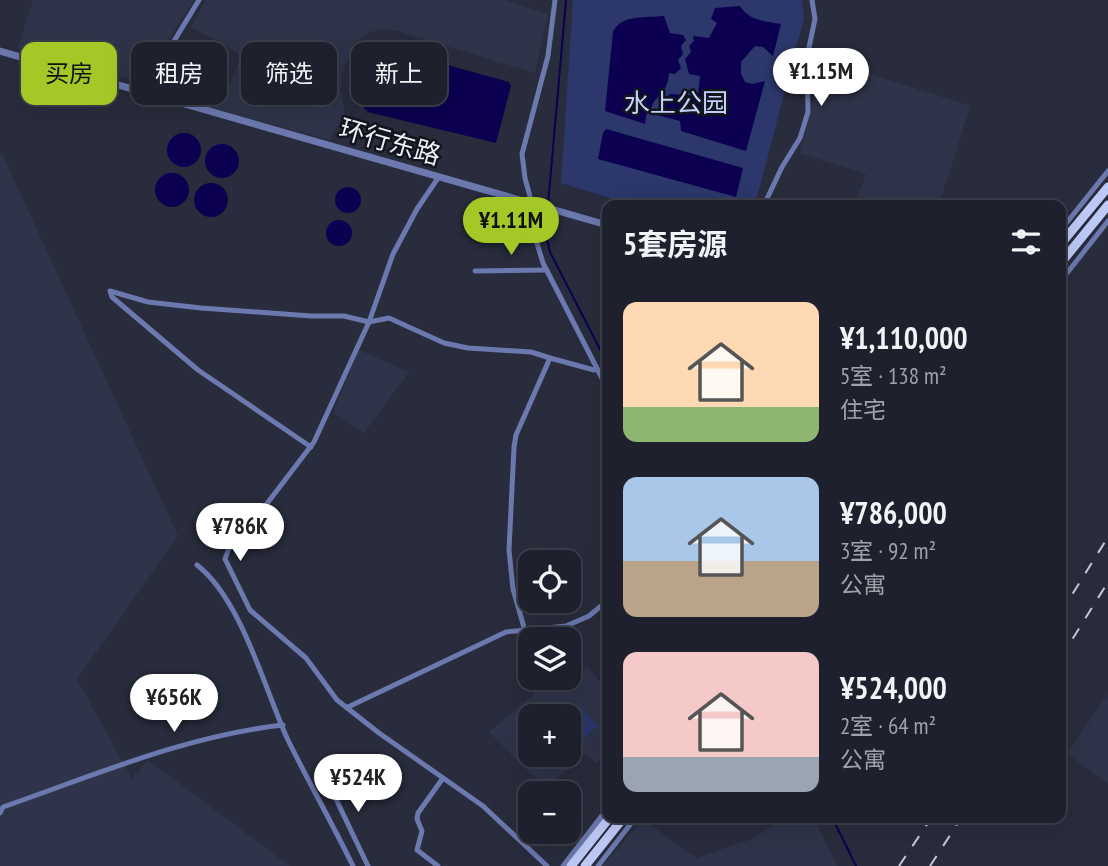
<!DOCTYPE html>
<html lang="zh">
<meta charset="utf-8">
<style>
:root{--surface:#1e212d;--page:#262935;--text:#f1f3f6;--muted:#a1a3aa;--line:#3c3e49;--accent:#a4c825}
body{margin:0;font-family:"PT Sans Narrow","Noto Sans SC",sans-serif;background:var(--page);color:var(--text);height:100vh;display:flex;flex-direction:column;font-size:26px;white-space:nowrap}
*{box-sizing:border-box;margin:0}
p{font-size:23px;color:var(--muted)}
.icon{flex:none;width:38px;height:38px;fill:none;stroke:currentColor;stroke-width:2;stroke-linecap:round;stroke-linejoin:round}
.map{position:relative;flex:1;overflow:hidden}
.panel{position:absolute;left:602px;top:200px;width:464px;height:623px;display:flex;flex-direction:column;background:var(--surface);border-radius:14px;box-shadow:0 7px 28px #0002,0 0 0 2px var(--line)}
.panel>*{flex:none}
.banner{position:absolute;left:21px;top:42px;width:476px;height:63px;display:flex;gap:14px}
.controls{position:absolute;left:518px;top:550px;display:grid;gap:14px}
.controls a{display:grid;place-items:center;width:63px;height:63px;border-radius:14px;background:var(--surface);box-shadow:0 7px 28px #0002,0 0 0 2px var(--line);font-size:35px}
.price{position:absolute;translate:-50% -60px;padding:0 16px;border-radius:24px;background:#fff;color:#222;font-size:23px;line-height:46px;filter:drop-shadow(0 2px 4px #0008)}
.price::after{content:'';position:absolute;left:50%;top:42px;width:21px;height:16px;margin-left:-10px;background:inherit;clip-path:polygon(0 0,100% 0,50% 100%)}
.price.current{background:var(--accent);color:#111}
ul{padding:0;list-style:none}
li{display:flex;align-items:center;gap:21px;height:175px;padding:0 21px}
li span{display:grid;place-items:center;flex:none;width:196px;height:140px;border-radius:14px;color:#555}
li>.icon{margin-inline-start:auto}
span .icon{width:84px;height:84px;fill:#fffc;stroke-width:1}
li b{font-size:30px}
h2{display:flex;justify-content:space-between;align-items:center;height:84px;padding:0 21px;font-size:30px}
.chip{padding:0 24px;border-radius:14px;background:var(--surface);box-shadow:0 7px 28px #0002,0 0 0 2px var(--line);font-size:24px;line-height:63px}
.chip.current{background:var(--accent);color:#111}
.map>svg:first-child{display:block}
.built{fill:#2f344a;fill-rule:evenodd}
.green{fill:#2c376b}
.water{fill:#0b0150}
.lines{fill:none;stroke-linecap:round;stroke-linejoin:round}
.stream{stroke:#0b0150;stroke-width:2}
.minor{stroke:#6b79af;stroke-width:5}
.tertiary{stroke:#6b79af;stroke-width:7}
.primary{stroke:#bdcaf7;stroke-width:9}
.rail{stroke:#c6c9d4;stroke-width:2;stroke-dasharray:12 12;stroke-linecap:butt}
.labels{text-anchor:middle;stroke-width:5;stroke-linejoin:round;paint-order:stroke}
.park-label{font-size:26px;fill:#c3d0fd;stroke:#13151c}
.street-label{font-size:26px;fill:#eceff9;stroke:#13151c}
</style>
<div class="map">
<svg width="1108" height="866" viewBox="0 0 1108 866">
<rect width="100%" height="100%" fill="#282c3c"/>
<g class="built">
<path d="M 33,0 L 194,0 L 141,83 L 18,48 Z"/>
<path d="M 206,0 L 505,0 L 548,14 L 535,73 L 394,30 L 381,29 L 368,33 L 356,41 L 343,70 L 340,91 L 345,112 L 330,140 L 212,108 L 228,88 L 242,55 L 191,27 Z"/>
<path d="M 824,59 L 970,106 L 939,205 L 854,205 L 866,174 L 800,153 Z"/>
<path d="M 0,153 L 4,158 L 178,536 L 77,679 L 132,779 L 148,760 L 290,866 L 0,866 Z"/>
<path d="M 359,350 L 409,372 L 364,433 L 333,412 Z"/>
<path d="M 530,651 L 530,677 L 569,677 L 569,655 L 584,670 L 587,666 L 607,690 L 607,757 L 605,756 L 596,763 L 585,753 L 548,786 L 529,772 L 489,732 L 534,694 L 516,666 ZM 530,716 L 569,716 L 569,754 L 530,754 Z"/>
<path d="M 1108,694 L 1108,784 L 1067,753 Z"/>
<path d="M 781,817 L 814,817 L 837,866 L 603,866 L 643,819 L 696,858 L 752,839 L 775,824 Z"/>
</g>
<g class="green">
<path d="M 573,0 L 802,0 L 804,18 L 755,205 L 632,205 L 561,183 Z"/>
<path d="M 583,709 L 598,726 L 569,751 L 569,721 Z"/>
</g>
<g class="water">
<path d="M 740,6 C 749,21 765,21 781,24 L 773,56 L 763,47 L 755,46 L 741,62 L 741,74 L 745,82 L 752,84 L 765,81 L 746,151 L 681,131 L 680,121 L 657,115 L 660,103 L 670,94 L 698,96 L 700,76 L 689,74 L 685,59 L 691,52 L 689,46 L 694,41 L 693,36 L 709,38 L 717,23 L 711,19 L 715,8 Z"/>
<path d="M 664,16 L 670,33 L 683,35 L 686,40 L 681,46 L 683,54 L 678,60 L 681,68 L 675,74 L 669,73 C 667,97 654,94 651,110 L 647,110 L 645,124 L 605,111 L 613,32 C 621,14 646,18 664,16 Z"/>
<path d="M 386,48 L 509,82 L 511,86 L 496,143 L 368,112 C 350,98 362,62 376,49 Z"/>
<path d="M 606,129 L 743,168 L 736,197 L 598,159 L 603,133 Z"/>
<circle cx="184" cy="150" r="17"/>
<circle cx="222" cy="161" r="17"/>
<circle cx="172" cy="190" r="17"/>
<circle cx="211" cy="200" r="17"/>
<circle cx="348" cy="200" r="13"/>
<circle cx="339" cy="233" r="13"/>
</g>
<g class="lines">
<g class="stream">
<path d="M 548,205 L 566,0"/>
<path d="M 547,211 L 545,231 L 550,252 L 607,363"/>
<path d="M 832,817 L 856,866"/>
</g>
<g class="minor">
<path d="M 555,0 L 548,56 L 522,154 L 525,178 L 532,204 L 533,230 L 543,263 L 607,388"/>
<path d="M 143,92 L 199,0"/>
<path d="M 438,178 L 417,209 L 393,254 L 369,322 L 314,442 L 259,514 L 229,548 L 225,559 L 250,610 L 306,658 L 337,700 L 379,733 L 483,806 L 547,866"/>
<path d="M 764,205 L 782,167 L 800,138 L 808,112 L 807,57 L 815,19 L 812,0"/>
<path d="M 1060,231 L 1108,171"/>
<path d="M 475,271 L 547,270"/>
<path d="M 1060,282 L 1108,221"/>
<path d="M 550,358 L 594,370"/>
<path d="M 311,447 L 198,370 L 112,297 L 110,291 L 148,302 L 201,308 L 311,316 L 344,316 L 369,322 L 389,318 L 444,343 L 468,348 L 531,352 L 550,358 L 516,435 L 514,447 L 509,550 L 513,589 L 525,631"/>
<path d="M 197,565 C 241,599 264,687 287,738 C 308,781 332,823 353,866"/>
<path d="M 348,707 L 506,632 L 566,626 L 589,616 L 607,601"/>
<path d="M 324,774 L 368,866"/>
<path d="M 0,813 L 3,807 C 95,775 185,736 283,725"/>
<path d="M 438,866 L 417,850 L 422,831 L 417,819 L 418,813 L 443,778"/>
<path d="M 563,866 L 607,809"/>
<path d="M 598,866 L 636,817"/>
</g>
<path class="tertiary" d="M 0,51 L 607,225"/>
<g class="primary">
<path d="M 1060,245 L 1108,187"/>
<path d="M 1060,264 L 1108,205"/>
<path d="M 571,866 L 610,817"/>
<path d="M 585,866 L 624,817"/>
</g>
<g class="rail">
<path d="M 1060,614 L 1108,537"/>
<path d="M 1060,659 L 1108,582"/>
<path d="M 899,866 L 932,817"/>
<path d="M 930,866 L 962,817"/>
</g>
</g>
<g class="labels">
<g class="park-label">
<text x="676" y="112">水上公园</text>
</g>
<g class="street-label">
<text transform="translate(390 142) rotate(16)" y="9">环行东路</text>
</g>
</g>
</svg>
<div class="controls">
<a><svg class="icon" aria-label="locate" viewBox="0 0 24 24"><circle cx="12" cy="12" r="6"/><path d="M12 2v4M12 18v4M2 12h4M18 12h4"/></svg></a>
<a><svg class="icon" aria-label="layers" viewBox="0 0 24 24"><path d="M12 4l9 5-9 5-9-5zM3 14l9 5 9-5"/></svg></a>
<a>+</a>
<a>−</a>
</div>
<b class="price" style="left:821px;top:108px">¥1.15M</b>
<b class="price current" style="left:511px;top:257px">¥1.11M</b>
<b class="price" style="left:240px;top:563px">¥786K</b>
<b class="price" style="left:174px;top:734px">¥656K</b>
<b class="price" style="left:358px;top:814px">¥524K</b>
<div class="banner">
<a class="chip current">买房</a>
<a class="chip">租房</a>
<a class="chip">筛选</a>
<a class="chip">新上</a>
</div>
<section class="panel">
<h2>5套房源<svg class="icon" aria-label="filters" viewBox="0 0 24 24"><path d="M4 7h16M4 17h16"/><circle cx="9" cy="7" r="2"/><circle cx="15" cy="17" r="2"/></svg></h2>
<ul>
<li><span style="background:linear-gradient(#ffd9b3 75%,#8fb573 0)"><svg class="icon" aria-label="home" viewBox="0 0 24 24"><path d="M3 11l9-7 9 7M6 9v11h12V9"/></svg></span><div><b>¥1,110,000</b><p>5室 · 138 m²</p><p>住宅</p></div></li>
<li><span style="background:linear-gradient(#a9c7e8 60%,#b9a48a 0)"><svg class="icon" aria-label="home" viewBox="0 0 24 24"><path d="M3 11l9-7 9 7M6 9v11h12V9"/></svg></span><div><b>¥786,000</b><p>3室 · 92 m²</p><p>公寓</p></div></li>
<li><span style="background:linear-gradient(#f6c9c9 75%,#9aa5b1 0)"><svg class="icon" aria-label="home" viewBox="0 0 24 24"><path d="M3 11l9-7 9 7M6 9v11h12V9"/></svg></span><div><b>¥524,000</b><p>2室 · 64 m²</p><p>公寓</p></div></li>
</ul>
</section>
</div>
